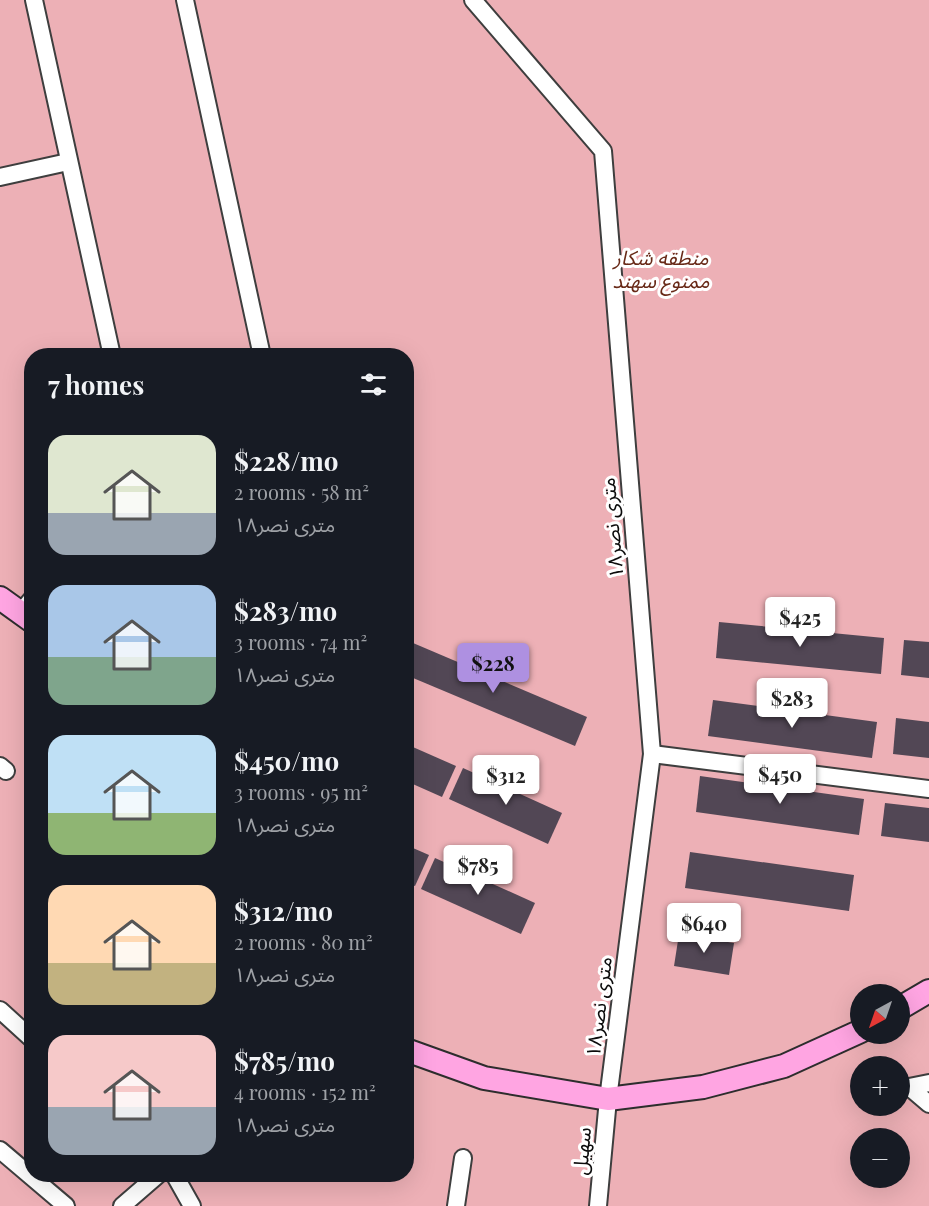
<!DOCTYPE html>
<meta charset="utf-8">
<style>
:root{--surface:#171b24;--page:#20242c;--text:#f1f3f6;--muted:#9ea1a6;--accent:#ae90e1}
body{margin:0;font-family:"Playfair Display","Noto Sans Arabic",serif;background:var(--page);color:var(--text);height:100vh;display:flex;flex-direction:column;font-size:22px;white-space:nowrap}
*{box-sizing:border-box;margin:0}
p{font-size:20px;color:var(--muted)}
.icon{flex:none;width:33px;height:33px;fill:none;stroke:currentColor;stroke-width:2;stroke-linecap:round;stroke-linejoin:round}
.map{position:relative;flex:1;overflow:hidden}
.sheet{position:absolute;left:24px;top:348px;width:390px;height:834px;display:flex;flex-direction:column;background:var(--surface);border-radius:24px;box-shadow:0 6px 24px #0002}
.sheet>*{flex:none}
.needle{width:39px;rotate:220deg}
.fabs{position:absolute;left:850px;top:984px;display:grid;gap:12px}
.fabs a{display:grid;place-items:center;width:60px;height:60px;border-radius:50%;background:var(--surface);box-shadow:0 6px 24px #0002;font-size:30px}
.price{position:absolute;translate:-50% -51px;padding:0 14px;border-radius:6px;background:#fff;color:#222;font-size:20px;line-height:39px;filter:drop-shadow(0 2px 3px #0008)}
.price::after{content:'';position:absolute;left:50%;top:36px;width:18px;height:14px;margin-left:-9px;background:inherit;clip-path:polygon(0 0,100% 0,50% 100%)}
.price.on{background:var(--accent);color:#111}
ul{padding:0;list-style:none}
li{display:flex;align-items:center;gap:18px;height:150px;padding:0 24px}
li span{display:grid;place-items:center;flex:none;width:168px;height:120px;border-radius:18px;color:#555}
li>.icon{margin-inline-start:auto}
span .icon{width:72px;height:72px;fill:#fffc;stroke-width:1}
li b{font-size:26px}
h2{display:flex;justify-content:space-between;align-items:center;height:72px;padding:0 24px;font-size:26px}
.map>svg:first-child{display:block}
.green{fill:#edb0b6;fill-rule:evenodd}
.building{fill:#524755}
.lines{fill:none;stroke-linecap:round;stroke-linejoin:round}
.street-casing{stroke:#3e3e3e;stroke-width:20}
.secondary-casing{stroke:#2d2d2d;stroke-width:26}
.street{stroke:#fff;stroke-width:16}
.secondary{stroke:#ffa5e2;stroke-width:22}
.labels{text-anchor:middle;stroke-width:6;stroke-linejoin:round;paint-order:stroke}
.park-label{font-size:20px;font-style:italic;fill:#682917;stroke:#fff}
.street-label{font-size:20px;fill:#0b0b0b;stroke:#fff}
</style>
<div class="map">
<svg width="929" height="1206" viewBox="0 0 929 1206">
<rect width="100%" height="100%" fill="#ffeafa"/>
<path class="green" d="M 0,0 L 929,0 L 929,1206 L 0,1206 ZM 32,356 L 406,356 L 406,1174 L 32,1174 ZM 861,994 L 900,994 L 900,1034 L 861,1034 ZM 861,1066 L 900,1066 L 900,1106 L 861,1106 ZM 861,1138 L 900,1138 L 900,1178 L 861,1178 Z"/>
<g class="building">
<path d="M 719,622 L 884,638 L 881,674 L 716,658 Z"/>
<path d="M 406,640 L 587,717 L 575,746 L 406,675 Z"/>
<path d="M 904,640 L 929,642 L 929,678 L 901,675 Z"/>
<path d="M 713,700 L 877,722 L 872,758 L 708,736 Z"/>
<path d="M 896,718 L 929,722 L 929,758 L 893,754 Z"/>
<path d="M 406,744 L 456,766 L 442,797 L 406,781 Z"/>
<path d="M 463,768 L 562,813 L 548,844 L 449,799 Z"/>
<path d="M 700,776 L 864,799 L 859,835 L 696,812 Z"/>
<path d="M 885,803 L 929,808 L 929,842 L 881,836 Z"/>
<path d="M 406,845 L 429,855 L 415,886 L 406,883 Z"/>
<path d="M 690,852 L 854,875 L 849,911 L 685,888 Z"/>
<path d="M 435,858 L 535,903 L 521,934 L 421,889 Z"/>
<path d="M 679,934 L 734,943 L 729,975 L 674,966 Z"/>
</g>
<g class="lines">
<defs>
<g id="street">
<path d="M 34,0 L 112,356"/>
<path d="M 185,0 L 262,356"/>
<path d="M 473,0 L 603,151 L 652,754 L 608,1099 L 598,1206"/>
<path d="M 0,177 L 68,162"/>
<path d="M 21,612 L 32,599"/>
<path d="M 652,754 L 929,789"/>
<path d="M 0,766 L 6,771"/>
<path d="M 0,1010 L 32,1039"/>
<path d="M 929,1083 L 909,1087 L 929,1104"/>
<path d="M 0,1150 L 66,1206"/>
<path d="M 174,1174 L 192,1206"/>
<path d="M 122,1206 L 159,1174"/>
<path d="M 456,1206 L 463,1158"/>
</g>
<g id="secondary">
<path d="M 0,598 L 32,621"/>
<path d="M 900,1008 L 929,991"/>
<path d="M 406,1050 L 484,1078 L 608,1099 L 703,1087 L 784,1066 L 861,1031"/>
</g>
</defs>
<use href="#street" class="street-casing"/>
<use href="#secondary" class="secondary-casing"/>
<use href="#street" class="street"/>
<use href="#secondary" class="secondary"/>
</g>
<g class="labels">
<g class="park-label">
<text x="661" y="265">منطقه شکار<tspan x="661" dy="23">ممنوع سهند</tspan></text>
</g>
<g class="street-label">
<text transform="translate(612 528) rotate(-95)" y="7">۱۸متری نصر</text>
<text transform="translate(599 1007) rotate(-83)" y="7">۱۸متری نصر</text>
<text transform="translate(582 1151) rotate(-85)" y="7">سهیل</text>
</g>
</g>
</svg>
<div class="fabs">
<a><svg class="needle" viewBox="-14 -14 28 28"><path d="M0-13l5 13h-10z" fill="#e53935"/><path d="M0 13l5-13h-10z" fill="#9ea1a6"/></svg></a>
<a>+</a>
<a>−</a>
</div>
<b class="price" style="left:800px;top:648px">$425</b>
<b class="price on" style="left:493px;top:694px">$228</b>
<b class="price" style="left:792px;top:729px">$283</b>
<b class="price" style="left:780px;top:805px">$450</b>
<b class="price" style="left:506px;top:806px">$312</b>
<b class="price" style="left:478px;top:896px">$785</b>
<b class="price" style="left:704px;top:954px">$640</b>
<section class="sheet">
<h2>7 homes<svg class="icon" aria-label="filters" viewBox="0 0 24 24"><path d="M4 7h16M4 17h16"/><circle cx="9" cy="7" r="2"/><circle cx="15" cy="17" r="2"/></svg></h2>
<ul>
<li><span style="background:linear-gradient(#dfe7d0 65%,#9aa5b1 0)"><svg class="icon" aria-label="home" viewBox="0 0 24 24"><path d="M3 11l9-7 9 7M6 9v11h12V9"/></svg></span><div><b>$228/mo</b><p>2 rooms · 58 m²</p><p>۱۸متری نصر</p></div></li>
<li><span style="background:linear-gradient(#a9c7e8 60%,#7fa58c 0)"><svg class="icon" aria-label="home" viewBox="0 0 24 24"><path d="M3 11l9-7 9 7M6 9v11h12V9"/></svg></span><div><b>$283/mo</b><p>3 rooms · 74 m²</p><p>۱۸متری نصر</p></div></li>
<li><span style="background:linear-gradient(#bfe0f5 65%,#8fb573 0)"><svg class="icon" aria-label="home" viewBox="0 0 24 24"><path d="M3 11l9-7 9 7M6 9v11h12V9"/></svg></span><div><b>$450/mo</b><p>3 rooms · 95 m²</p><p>۱۸متری نصر</p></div></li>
<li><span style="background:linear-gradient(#ffd9b3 65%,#c2b280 0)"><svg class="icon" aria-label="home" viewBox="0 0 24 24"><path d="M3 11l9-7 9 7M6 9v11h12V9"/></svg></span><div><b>$312/mo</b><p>2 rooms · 80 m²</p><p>۱۸متری نصر</p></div></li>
<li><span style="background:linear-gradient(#f6c9c9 60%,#9aa5b1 0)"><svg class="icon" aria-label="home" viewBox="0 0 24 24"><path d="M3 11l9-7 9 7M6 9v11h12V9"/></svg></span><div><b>$785/mo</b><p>4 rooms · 152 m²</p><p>۱۸متری نصر</p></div></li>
</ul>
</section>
</div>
